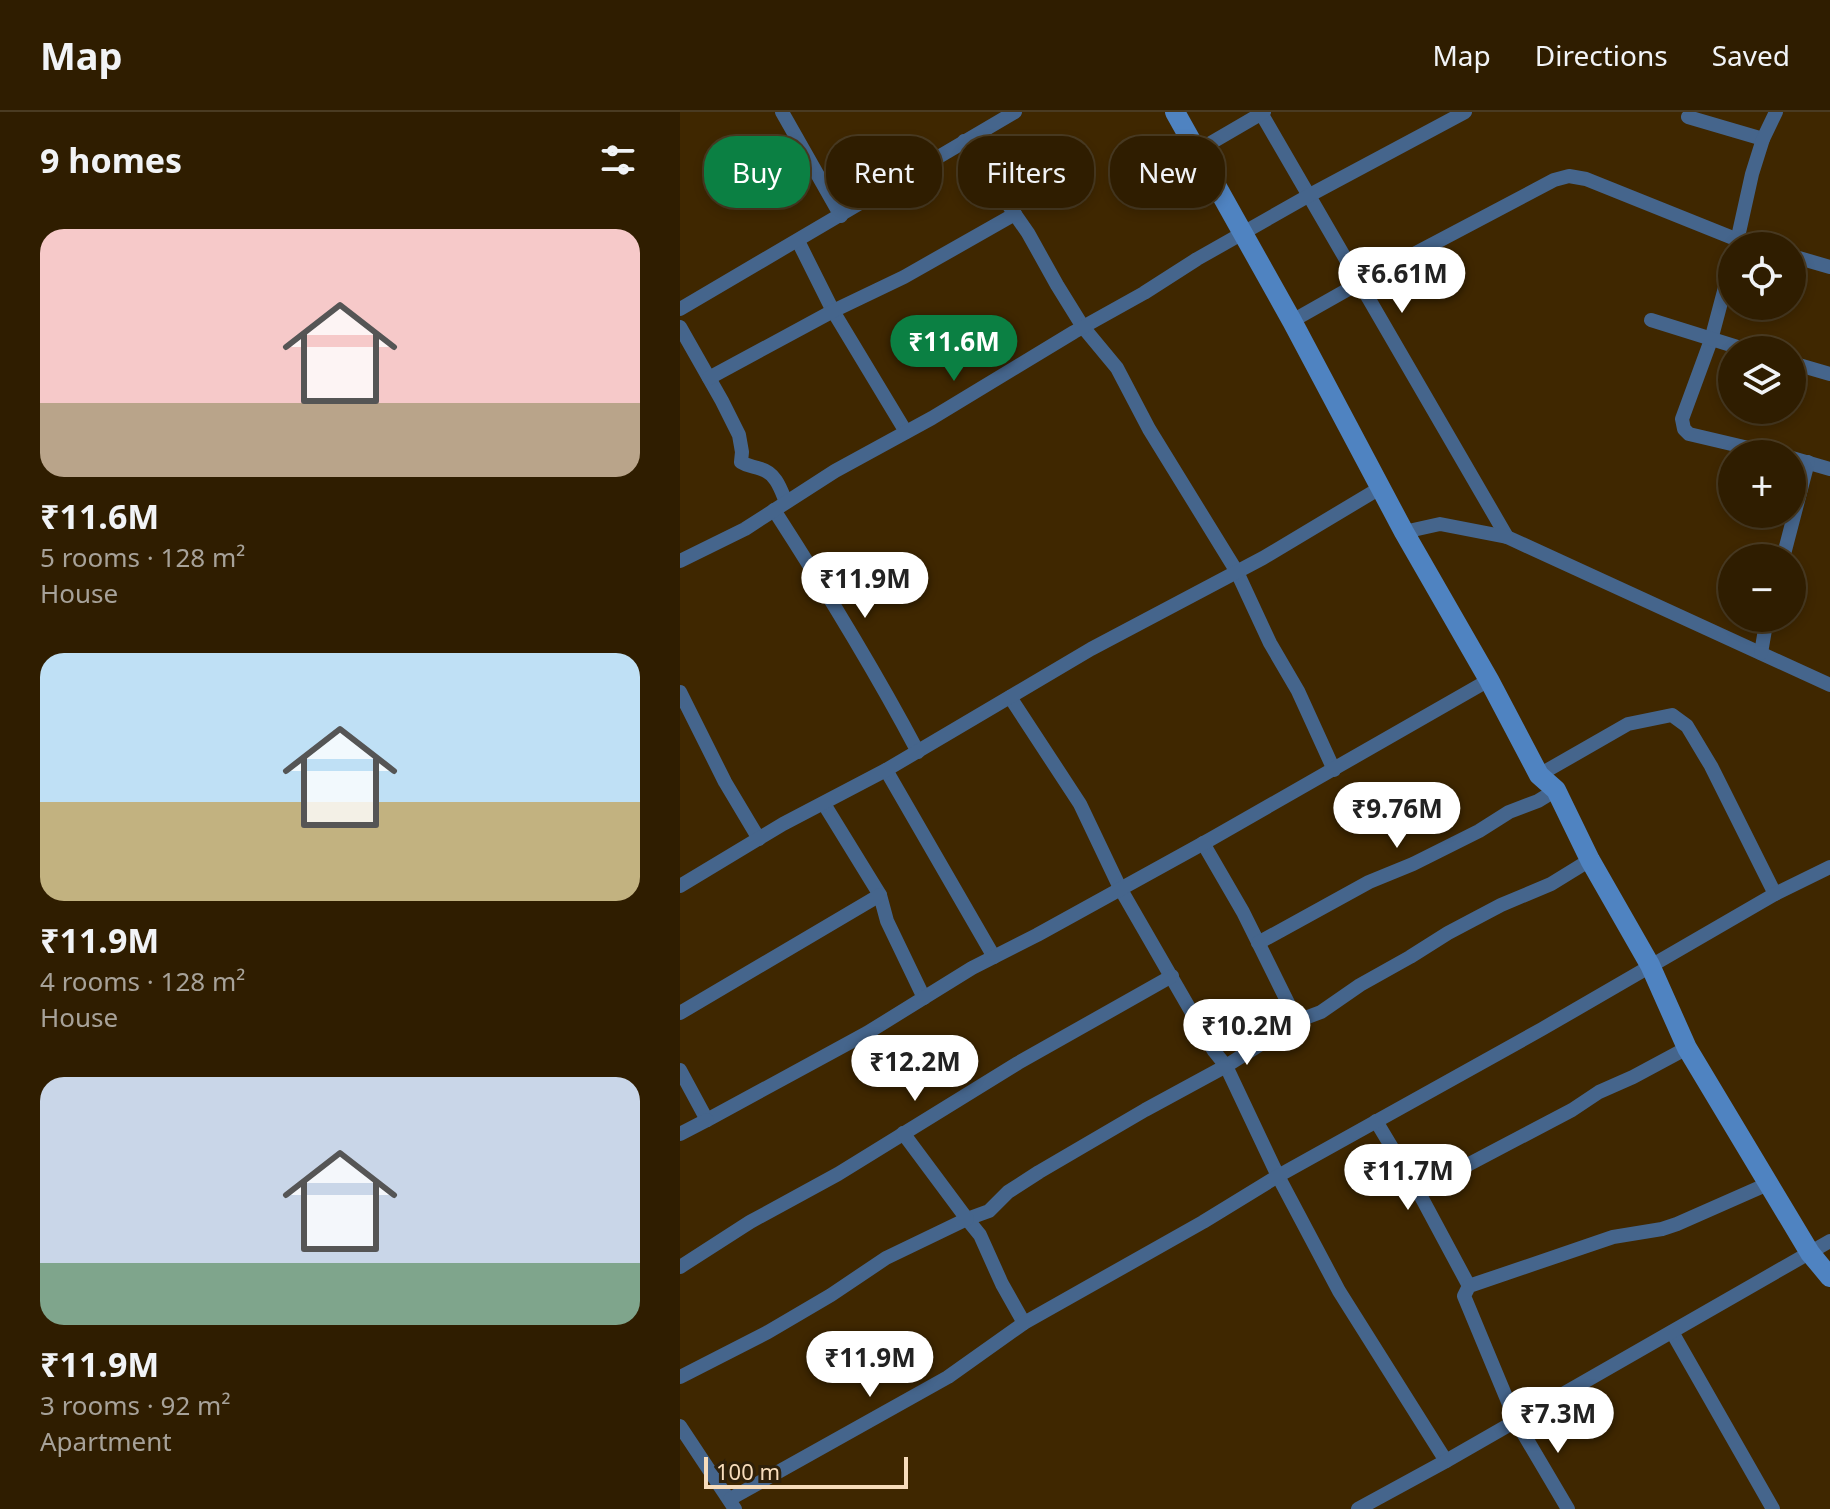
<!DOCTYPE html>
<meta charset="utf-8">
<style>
:root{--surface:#2f1d00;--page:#3b2a0f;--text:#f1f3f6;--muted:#a7a299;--line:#4a3b22;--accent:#0b8043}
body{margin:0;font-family:"Noto Sans",sans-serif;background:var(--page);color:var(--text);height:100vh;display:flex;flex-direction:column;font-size:30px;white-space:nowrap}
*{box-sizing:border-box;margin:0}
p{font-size:26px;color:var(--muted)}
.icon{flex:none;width:44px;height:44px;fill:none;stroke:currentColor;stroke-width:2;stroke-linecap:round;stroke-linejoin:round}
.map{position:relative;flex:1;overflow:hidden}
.side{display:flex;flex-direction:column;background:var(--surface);width:680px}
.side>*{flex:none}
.top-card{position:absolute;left:24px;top:24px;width:760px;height:72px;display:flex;gap:16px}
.fabs{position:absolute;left:1038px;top:120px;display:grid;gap:16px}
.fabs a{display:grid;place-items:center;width:88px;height:88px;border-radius:50%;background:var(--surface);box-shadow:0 4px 12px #0003,0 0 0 2px var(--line);font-size:40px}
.scale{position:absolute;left:24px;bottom:20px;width:204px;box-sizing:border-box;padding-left:8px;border:4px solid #f7dcbb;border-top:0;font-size:22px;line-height:28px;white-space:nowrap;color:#f7dcbb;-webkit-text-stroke:6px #2f2009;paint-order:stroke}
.price{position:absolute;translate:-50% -68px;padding:0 18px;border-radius:28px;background:#fff;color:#222;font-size:26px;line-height:52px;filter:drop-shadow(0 2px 4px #0008)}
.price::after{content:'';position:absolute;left:50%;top:48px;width:24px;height:18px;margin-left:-12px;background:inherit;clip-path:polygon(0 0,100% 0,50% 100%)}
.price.selected{background:var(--accent);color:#fff}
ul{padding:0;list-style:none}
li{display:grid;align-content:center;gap:16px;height:424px;padding:0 40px}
li span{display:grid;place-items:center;height:248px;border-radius:24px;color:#555}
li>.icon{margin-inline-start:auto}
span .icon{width:144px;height:144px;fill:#fffc;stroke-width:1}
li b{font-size:34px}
h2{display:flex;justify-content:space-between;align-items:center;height:96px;padding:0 40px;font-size:34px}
.chip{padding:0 28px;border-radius:32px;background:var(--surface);box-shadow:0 4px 12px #0003,0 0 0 2px var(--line);font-size:28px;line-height:72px}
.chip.selected{background:var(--accent);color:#fff}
header{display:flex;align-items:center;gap:48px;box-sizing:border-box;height:112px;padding:0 40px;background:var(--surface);border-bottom:2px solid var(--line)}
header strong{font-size:38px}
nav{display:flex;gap:44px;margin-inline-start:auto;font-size:28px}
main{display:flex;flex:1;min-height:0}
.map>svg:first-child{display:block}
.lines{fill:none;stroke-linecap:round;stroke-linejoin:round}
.street{stroke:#45658c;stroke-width:14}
.secondary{stroke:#4f83c1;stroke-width:20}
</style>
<header>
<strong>Map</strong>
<nav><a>Map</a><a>Directions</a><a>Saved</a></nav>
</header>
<main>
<section class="side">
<h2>9 homes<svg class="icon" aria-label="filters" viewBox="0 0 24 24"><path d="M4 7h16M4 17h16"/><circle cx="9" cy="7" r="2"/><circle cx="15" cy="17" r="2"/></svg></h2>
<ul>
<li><span style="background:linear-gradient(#f6c9c9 70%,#b9a48a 0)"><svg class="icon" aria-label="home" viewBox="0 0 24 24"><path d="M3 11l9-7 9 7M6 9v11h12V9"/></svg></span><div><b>₹11.6M</b><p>5 rooms · 128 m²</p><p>House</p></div></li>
<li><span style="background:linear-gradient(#bfe0f5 60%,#c2b280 0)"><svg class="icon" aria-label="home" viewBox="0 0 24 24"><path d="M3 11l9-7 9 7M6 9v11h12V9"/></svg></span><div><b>₹11.9M</b><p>4 rooms · 128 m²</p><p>House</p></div></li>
<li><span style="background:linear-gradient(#c9d6e8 75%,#7fa58c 0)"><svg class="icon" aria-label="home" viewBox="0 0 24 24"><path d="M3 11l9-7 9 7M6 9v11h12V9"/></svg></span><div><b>₹11.9M</b><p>3 rooms · 92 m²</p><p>Apartment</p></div></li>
</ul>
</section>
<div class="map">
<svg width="1150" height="1397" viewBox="0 0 1150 1397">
<rect width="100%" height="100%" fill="#3f2700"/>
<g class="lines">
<g class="street">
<path d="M 102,0 L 161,104"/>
<path d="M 581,1 L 827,425"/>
<path d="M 1008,5 L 1083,27"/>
<path d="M 284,29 L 348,121 L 377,173 L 403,215 L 437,256 L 469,317 L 557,460 L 590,531 L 618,579 L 654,658"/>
<path d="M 517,39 L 584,0"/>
<path d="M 118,129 L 153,199 L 226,320"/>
<path d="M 1056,134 L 1072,62 L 1083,27 L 1096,0"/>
<path d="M 1112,144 L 1150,155"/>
<path d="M 1052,149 L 1031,228 L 1002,307 L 1004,317 L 1009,322 L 1094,342"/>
<path d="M 0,197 L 335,0"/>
<path d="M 971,208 L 1067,238"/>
<path d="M 612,209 L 681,170 L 874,68 L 889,64 L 906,67 L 1058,128 L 1080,134"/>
<path d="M 0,215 L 42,289 L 59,323 L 62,340 L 61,350 C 69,355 73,354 81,357 C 96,361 101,378 106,390"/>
<path d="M 1112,251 L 1150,262"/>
<path d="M 29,266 L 153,199 L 224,165 L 335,102"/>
<path d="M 1112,346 L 1150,357"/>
<path d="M 94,398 C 145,477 194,557 238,640"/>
<path d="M 724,420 L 760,412 L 827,425 L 1150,573"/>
<path d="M 1103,446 L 1128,350"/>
<path d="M 0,449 L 65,417 L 155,359 L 252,306 L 394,220 L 464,181 L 517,147 L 628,84 L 785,0"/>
<path d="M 1081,541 L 1087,506"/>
<path d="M 0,580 L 45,670 L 79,727"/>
<path d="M 330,585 L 400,692 L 440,776 L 534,939 L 546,954 L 598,1064 L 659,1179 L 766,1349"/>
<path d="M 206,658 L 314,845"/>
<path d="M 859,663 L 948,612 L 992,603 L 1007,614 L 1031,654 L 1095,782"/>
<path d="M 144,692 L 200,783 L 207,809 L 244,886"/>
<path d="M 523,731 L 563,800 L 617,909"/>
<path d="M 0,774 L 103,712 L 206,658 L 411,537 L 583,446 L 700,376"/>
<path d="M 578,831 L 689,770 L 733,752 L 799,719 L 829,700 L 858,689 L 876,678"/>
<path d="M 0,901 L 200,783"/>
<path d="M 0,958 L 27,1008 L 187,921 L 292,856 L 357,823 L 531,727 L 809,568"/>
<path d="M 696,1009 L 738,1079 L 789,1174"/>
<path d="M 0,1022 L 27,1008"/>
<path d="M 738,1079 L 892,998 L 919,980 L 953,965 L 1007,936"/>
<path d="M 0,1155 L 70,1110 L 158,1062 L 338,951 L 492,864"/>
<path d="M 344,1211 L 322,1172 L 300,1123 L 287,1107 L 309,1099 L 328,1080 L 359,1060 L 465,998 L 546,954 L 617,909 L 641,900 L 680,873 L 730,845 L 768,821 L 821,793 L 871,772 L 910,748"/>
<path d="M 992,1220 L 1093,1397"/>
<path d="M 0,1265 L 88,1220 L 151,1183 L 206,1146 L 287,1107 L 223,1021"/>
<path d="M 0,1314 L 55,1397"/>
<path d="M 50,1387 L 268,1265 L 344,1211 L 523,1110 L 598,1064 L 862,917 L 1095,782 L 1150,755"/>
<path d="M 678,1397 L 766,1349 L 1150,1129"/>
<path d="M 888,1397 L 836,1309 L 784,1184 L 789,1174 L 933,1125 L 982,1117 L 997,1112 L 1090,1071"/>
</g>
<path class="secondary" d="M 495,0 L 612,209 L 724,420 L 809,568 L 859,663 L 876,678 L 910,748 L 970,853 L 1007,936 L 1130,1141 L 1150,1165"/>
</g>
</svg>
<div class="fabs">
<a><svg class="icon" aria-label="locate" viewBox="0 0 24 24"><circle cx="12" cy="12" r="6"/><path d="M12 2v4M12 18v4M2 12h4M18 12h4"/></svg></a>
<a><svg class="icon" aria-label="layers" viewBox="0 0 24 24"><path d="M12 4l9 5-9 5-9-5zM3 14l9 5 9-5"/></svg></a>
<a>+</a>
<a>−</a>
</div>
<div class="scale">100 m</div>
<b class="price" style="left:722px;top:203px">₹6.61M</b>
<b class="price selected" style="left:274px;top:271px">₹11.6M</b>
<b class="price" style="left:185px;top:508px">₹11.9M</b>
<b class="price" style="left:717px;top:738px">₹9.76M</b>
<b class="price" style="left:567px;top:955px">₹10.2M</b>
<b class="price" style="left:235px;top:991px">₹12.2M</b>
<b class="price" style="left:728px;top:1100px">₹11.7M</b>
<b class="price" style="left:190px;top:1287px">₹11.9M</b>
<b class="price" style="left:878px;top:1343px">₹7.3M</b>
<div class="top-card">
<a class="chip selected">Buy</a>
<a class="chip">Rent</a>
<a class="chip">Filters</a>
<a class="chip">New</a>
</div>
</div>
</main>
